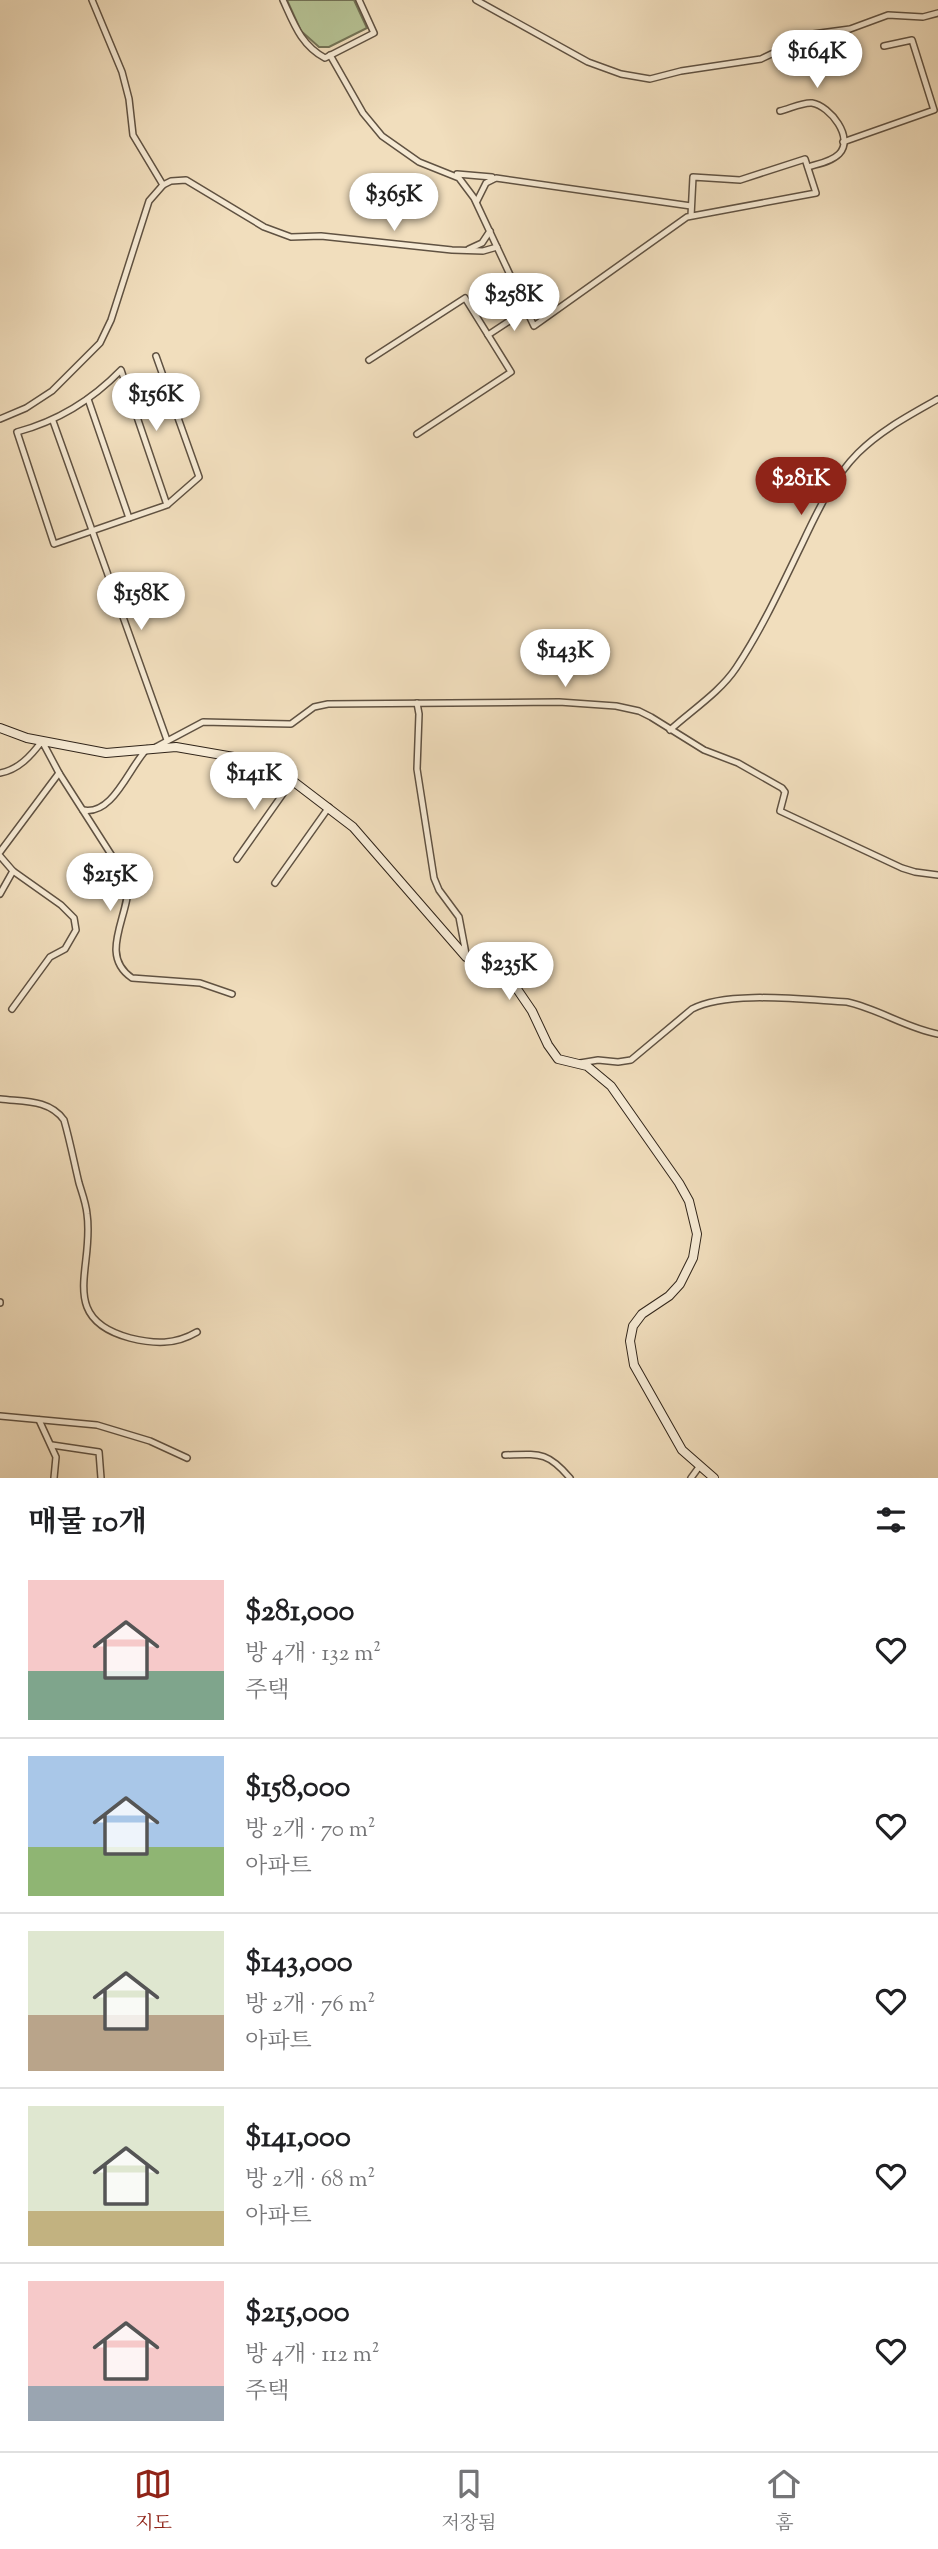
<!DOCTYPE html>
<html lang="ko">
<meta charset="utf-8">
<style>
:root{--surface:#fff;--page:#f2f2f2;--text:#202124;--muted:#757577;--line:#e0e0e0;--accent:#8f2418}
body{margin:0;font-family:"Sorts Mill Goudy","Noto Serif KR",serif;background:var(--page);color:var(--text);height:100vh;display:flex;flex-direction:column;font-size:26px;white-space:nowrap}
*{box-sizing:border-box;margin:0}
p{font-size:23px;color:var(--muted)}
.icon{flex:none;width:38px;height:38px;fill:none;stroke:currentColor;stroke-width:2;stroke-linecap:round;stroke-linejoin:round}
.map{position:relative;height:1478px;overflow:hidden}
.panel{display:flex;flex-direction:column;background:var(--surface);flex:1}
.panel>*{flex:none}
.price{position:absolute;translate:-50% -60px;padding:0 16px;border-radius:24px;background:#fff;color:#222;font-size:23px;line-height:46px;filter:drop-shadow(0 2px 4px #0008)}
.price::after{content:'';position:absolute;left:50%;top:42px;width:21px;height:16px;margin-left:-10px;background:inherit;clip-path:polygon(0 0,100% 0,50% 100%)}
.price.on{background:var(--accent);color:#fff}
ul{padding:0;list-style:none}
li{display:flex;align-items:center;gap:21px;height:175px;padding:0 28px}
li+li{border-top:2px solid var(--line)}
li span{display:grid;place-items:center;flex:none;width:196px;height:140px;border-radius:0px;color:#555}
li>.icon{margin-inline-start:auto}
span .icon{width:84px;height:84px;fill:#fffc;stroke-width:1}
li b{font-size:30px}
h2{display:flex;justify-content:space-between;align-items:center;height:84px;padding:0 28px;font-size:30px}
.menu{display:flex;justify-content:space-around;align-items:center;height:98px;border-top:2px solid var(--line);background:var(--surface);font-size:19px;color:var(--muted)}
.menu a{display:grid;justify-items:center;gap:4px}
.menu .on{color:var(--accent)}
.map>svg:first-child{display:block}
.green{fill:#b6c294;stroke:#737356;stroke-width:2}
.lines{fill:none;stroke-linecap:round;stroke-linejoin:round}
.street-casing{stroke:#605242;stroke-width:8}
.secondary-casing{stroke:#302419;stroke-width:10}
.street{stroke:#f6ead4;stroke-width:5}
.secondary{stroke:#f6ead4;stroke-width:8}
</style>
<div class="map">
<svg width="938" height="1478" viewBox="0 0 938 1478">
<rect width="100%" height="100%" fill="#f1debd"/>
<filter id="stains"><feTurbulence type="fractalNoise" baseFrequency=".00286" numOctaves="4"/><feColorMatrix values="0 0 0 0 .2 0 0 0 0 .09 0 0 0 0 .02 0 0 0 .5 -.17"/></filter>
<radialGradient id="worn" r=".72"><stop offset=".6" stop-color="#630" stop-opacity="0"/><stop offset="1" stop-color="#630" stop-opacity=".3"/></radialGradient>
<path class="green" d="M 287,0 L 354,0 L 367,28 L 329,47 L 319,47 L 301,31 Z"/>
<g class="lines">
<defs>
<g id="street">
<path d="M 92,0 L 122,72 L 129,99 L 133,135 L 163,185"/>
<path d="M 283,0 C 294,24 301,45 325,58 L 374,33 L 359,0"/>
<path d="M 476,0 L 588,62 L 621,74 L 650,79 L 681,71 L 761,59 L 813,34 L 850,29 L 888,15 L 923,17 L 938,13"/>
<path d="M 330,55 L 363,113 L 382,136 L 419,162 L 459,178 L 474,198 L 534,326 L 687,217 L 816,193 L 805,159 L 740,180 L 693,177 L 691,216"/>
<path d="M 780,111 C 789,109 803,102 812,103 C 830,106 855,138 839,154 C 831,162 817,164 808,167"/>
<path d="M 843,142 L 934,110 L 912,40 L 884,46"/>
<path d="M 457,174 L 492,177"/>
<path d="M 477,201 L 486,183 L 496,178 L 691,206"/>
<path d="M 469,249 L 482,243 L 490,231"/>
<path d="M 488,335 L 526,310"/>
<path d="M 156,356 L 199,477 L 167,505 L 54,544 L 17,432 C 58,421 91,401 121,370 L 167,505"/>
<path d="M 369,360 L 465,298 L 511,372 L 417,434"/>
<path d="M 88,399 L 129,518"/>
<path d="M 0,419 L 26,408 L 52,391 L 100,343 L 111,320 L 149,201 L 163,185 L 171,181 L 186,180 L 264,227 L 291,237 L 321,236 L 452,250 L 483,251 L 497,247"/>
<path d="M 53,421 L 167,740"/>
<path d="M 417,703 L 419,714 L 417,769 L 434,878 L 439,890 L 459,917 L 466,954"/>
<path d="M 670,730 C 692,710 720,692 736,668 C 762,629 782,585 802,544 C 817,512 833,478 858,453 C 881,430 910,415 938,399"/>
<path d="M 156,747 L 203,722 L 291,724 L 314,707 L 328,704 L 559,702 L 616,706 L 639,711 L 651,717 L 704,750 L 738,763 L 782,788 L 785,792 L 780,811 L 902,868 L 915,872 L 938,875"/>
<path d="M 0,773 C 18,770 31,756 42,741 L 59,773 L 128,881 C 131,915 97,954 132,978 L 200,983 L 232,994"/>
<path d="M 83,810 C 113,816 129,767 147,749"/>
<path d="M 0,852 L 59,773"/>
<path d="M 0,856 L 13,871 L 61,905 L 74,918 L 76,930 L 65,949 L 50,957 L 12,1009"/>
<path d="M 237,859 L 292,781"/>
<path d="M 275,883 L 329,807"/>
<path d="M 0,894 L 13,871"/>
<path d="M 580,1063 L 598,1060 L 618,1062 L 631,1060 L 692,1009 C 727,990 807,1000 847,1002 C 879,1009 906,1028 938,1034"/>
<path d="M 0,1099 C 23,1102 49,1099 64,1120 C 70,1141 74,1162 79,1183 C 82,1193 86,1203 87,1214 C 95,1267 56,1318 130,1338 C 154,1344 175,1345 197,1332"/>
<path d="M 0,1303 L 0,1302"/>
<path d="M 0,1416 L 97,1425 L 150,1441 L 187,1458"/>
<path d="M 39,1420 L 56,1457 L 54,1478"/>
<path d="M 52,1445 L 99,1452 L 101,1478"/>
<path d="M 505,1455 C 539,1454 547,1451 570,1478"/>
<path d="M 691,1478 L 699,1467"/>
</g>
<path id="secondary" d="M 0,728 L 27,738 L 106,753 L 176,747 L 251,760 L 281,772 L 353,827 L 466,957 L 503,975 L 517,989 L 532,1011 L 548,1045 L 558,1059 L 587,1066 L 611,1086 L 679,1183 L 689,1201 L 697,1234 L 693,1258 L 680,1284 L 669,1296 L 642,1314 L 633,1326 L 630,1341 L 634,1365 L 682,1450 L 714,1478"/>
</defs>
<use href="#street" class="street-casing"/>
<use href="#secondary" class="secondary-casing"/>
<use href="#street" class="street"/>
<use href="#secondary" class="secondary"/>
</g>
<rect width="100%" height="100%" filter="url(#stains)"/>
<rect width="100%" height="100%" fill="url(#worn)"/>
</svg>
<b class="price" style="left:817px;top:90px">$164K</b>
<b class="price" style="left:394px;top:233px">$365K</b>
<b class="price" style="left:514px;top:333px">$258K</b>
<b class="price" style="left:156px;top:433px">$156K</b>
<b class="price on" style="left:801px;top:517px">$281K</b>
<b class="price" style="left:141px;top:632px">$158K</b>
<b class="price" style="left:565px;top:689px">$143K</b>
<b class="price" style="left:254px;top:812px">$141K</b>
<b class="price" style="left:110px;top:913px">$215K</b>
<b class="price" style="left:509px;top:1002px">$235K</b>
</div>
<section class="panel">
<h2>매물 10개<svg class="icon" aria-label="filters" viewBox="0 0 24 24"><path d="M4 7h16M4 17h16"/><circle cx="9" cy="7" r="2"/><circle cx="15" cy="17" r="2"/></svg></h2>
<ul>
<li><span style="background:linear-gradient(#f6c9c9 65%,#7fa58c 0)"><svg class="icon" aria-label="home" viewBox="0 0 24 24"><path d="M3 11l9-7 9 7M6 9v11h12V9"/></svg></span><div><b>$281,000</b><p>방 4개 · 132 m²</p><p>주택</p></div><svg class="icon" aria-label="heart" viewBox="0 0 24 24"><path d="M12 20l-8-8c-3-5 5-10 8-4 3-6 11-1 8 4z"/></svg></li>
<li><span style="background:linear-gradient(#a9c7e8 65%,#8fb573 0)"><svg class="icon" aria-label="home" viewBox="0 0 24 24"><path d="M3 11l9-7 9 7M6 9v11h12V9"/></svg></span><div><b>$158,000</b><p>방 2개 · 70 m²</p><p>아파트</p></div><svg class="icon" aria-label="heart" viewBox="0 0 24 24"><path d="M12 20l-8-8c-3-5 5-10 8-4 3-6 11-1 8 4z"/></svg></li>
<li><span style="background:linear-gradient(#dfe7d0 60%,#b9a48a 0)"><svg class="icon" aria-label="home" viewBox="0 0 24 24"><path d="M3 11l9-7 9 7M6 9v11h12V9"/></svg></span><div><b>$143,000</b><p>방 2개 · 76 m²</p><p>아파트</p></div><svg class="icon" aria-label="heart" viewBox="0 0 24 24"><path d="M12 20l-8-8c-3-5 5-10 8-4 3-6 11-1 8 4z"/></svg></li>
<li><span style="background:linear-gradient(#dfe7d0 75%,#c2b280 0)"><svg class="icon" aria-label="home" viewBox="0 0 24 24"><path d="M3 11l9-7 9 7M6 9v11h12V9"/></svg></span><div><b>$141,000</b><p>방 2개 · 68 m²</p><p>아파트</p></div><svg class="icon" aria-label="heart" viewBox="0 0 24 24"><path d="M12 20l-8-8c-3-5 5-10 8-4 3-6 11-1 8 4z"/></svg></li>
<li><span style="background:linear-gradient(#f6c9c9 75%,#9aa5b1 0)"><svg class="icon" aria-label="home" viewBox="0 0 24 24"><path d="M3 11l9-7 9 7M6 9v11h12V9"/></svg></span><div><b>$215,000</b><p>방 4개 · 112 m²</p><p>주택</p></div><svg class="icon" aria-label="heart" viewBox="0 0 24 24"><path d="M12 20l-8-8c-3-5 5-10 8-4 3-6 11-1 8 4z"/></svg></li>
</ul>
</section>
<nav class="menu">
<a class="on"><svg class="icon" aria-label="map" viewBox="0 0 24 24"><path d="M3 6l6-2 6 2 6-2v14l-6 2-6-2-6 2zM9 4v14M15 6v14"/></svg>지도</a>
<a><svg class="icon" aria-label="saved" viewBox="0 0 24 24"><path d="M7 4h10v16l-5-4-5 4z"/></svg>저장됨</a>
<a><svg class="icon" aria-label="home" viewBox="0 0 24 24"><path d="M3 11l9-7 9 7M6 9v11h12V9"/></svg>홈</a>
</nav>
